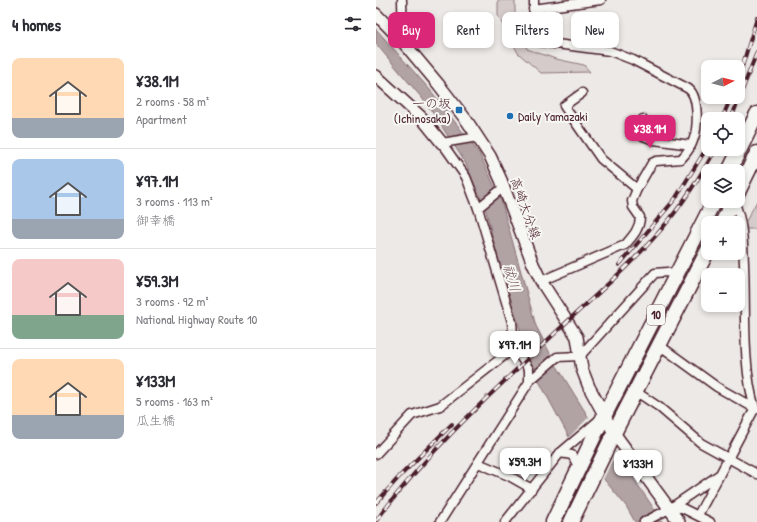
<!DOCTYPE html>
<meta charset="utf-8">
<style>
:root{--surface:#fff;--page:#f2f2f3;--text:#2b2b33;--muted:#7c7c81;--line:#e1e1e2;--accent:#db2777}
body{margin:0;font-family:"Patrick Hand","Klee One",sans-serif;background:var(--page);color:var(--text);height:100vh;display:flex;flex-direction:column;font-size:15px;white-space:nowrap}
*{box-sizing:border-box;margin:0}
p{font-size:13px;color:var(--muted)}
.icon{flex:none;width:22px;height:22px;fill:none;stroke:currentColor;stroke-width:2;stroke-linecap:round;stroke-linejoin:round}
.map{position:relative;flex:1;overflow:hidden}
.details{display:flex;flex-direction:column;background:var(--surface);width:376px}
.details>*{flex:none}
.guide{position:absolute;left:12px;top:12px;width:309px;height:36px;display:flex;gap:8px}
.needle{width:26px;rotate:84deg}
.tools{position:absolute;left:325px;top:60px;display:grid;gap:8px}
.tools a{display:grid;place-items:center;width:44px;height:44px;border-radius:8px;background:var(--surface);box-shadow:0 2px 6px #0003;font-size:20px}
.price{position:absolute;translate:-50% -34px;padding:0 9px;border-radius:8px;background:#fff;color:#222;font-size:13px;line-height:26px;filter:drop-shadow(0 1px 2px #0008)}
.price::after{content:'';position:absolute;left:50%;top:24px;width:12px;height:9px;margin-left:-6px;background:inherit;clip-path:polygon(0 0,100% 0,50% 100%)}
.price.on{background:var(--accent);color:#fff}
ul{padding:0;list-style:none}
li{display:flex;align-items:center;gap:12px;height:100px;padding:0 12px}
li+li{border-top:1px solid var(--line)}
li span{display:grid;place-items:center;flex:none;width:112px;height:80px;border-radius:8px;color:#555}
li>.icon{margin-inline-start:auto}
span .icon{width:48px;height:48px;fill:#fffc;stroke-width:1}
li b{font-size:17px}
h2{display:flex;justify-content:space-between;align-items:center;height:48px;padding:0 12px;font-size:17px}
.pill{padding:0 14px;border-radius:8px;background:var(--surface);box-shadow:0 2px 6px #0003;font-size:14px;line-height:36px}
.pill.on{background:var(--accent);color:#fff}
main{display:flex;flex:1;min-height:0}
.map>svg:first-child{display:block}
.green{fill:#d4cbca;stroke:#8f757a}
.water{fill:#b1a2a3;stroke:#886e73}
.pier{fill:#ece9e6}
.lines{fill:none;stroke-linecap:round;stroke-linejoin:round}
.street-casing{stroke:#4a1f2b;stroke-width:11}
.secondary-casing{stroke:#4a1f2b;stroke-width:14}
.highway-casing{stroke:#4a1f2b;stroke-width:17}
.street{stroke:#f6f6f2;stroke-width:8}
.secondary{stroke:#f6f6f2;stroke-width:11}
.highway{stroke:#f6f6f2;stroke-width:14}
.rail-casing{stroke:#4a1f2b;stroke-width:4}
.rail{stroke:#f6f6f2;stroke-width:2.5;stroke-dasharray:8;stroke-linecap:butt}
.poi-dot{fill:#1f6fb2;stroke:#f6f6f2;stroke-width:1.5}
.labels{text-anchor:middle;stroke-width:4;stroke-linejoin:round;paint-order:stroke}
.shield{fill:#f6f6f2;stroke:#7e6067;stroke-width:1}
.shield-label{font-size:12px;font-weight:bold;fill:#4a1f2b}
.poi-label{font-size:13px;fill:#4a1f2b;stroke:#f6f6f2;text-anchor:end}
.street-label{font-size:13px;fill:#4a1f2b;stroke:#f6f6f2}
.water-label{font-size:14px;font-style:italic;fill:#6e4d55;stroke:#f6f6f2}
</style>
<main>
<section class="details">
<h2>4 homes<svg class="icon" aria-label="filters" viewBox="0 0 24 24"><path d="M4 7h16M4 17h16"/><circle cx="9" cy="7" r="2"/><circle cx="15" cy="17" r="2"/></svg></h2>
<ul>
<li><span style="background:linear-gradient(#ffd9b3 75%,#9aa5b1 0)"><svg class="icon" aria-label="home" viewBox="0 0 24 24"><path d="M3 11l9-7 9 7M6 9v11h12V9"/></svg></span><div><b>¥38.1M</b><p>2 rooms · 58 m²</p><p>Apartment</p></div></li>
<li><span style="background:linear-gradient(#a9c7e8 75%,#9aa5b1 0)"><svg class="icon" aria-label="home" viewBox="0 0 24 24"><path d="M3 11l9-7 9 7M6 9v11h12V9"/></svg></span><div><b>¥97.1M</b><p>3 rooms · 113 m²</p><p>御幸橋</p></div></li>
<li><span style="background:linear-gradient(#f6c9c9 70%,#7fa58c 0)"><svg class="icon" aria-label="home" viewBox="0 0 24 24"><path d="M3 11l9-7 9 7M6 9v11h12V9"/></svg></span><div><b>¥59.3M</b><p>3 rooms · 92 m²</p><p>National Highway Route 10</p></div></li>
<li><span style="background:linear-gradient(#ffd9b3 70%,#9aa5b1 0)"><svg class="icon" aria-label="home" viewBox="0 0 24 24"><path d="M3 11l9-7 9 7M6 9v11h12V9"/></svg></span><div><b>¥133M</b><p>5 rooms · 163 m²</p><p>瓜生橋</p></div></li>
</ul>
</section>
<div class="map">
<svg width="381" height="522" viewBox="0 0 381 522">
<rect width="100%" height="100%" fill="#ece9e6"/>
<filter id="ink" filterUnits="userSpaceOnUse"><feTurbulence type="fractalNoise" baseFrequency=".025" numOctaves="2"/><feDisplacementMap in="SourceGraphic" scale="8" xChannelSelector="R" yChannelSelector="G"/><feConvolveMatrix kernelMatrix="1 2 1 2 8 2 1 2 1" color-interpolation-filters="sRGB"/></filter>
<g filter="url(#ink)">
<g class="green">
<path d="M 122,0 L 139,0 L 139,15 L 151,49 L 180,59 L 208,65 L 214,72 L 165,73 L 142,53 L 122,16 Z"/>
<path d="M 381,201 L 381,229 L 371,229 L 368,227 L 369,223 Z"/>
</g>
<path class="water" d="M 0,29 L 55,91 L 103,153 L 125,200 L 160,326 L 179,363 L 213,418 L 247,463 L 287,522 L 259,522 L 250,506 L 193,437 L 157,370 L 126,274 L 110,211 L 89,162 L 51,104 L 0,44 Z"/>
<path class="pier" d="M 213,417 L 246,461 L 236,461 L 226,482 L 192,438 Z"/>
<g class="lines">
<defs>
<g id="street">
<path d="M 26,0 L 27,42"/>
<path d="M 158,0 L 158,33 L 165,42 L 234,51 L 257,60 L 311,88 C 323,94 322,126 318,138 C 316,145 311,153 305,159 L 280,161 L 276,163 L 261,189 L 256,201 L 257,207 L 264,217 C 264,229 256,237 249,245 L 165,281"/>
<path d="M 157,9 L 225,0"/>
<path d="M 206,93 L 188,106 L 225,159 L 261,189"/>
<path d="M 267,119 L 267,136 L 278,140 L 315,145"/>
<path d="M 66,143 L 102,137"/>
<path d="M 102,208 L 128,187"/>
<path d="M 283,345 L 341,387 L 380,409"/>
<path d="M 154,377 L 158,377 L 181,357 L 204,356 L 279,273 L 291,272 L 299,276"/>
<path d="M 259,391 L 283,407 L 325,443 L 381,474"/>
<path d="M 184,453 L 196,455 L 203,468"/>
<path d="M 0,454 L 36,415 L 64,406 L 138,348 L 136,322 L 102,208 L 90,177 L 66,143"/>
<path d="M 102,463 L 133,476 L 156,489"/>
<path d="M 296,508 L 306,508 L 334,522"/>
<path d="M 322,515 L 343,476"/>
<path d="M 64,522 L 153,382 L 153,369 L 138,348"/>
<path d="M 129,522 L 184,453 L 224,419"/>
<path d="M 268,522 L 293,509 L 344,474 L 379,408 C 366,368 370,307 368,264 C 367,243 367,221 358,201"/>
</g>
<g id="secondary">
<path d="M 0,14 L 27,42 L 63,85 L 91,121 L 114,156 L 125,180 L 157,264 L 165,281 L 201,337 L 206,369 L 213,387 L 238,433 L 303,522"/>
<path d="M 0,76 L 45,117 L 66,143"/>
</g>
<g id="highway">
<path d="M 353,171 L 381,114"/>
<path d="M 362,192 L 381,153"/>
<path d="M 346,223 L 357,201"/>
<path d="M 177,522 L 222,428 L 338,201"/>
<path d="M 195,522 L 238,433 L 332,250"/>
</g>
</defs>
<use href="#street" class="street-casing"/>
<use href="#secondary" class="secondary-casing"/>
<use href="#highway" class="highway-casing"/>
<use href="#street" class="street"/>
<use href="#secondary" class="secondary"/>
<use href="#highway" class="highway"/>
<defs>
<g id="rail">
<path d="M 362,80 L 381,18"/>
<path d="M 346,119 L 355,97"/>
<path d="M 355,119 L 381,52"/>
<path d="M 243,265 L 299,199 L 332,146"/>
<path d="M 0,503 L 24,476 L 76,424"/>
<path d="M 0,521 C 56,445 127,383 195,318 C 229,287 264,256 293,220 C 311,198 326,173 340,149"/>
</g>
</defs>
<use href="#rail" class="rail-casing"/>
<use href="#rail" class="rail"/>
</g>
</g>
<g class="poi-dot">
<rect x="79" y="106" width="8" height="8" rx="2"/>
<circle cx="134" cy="116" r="4"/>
</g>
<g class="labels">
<rect class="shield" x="271" y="305" width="18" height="20" rx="3"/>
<g class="shield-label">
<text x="280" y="319">10</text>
</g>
<g class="poi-label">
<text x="75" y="108">一の坂<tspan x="75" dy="15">(Ichinosaka)</tspan></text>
<text x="142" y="121" text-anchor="start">Daily Yamazaki</text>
</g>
<g class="street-label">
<text transform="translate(150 208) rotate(70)" y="5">高崎大分線</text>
</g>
<g class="water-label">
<text transform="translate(136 278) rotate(73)" y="5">祓川</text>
</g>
</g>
</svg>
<div class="tools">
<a><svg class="needle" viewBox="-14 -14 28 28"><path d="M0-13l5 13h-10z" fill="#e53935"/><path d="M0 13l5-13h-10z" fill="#7c7c81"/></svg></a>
<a><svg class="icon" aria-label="locate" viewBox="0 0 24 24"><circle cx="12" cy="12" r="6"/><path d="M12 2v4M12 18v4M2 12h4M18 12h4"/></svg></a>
<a><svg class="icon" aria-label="layers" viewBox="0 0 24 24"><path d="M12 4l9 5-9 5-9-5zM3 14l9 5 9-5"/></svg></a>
<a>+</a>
<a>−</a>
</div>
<b class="price on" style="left:274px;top:149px">¥38.1M</b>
<b class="price" style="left:139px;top:365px">¥97.1M</b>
<b class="price" style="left:149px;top:482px">¥59.3M</b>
<b class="price" style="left:262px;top:484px">¥133M</b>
<div class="guide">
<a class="pill on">Buy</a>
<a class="pill">Rent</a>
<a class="pill">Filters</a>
<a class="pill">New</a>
</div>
</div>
</main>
